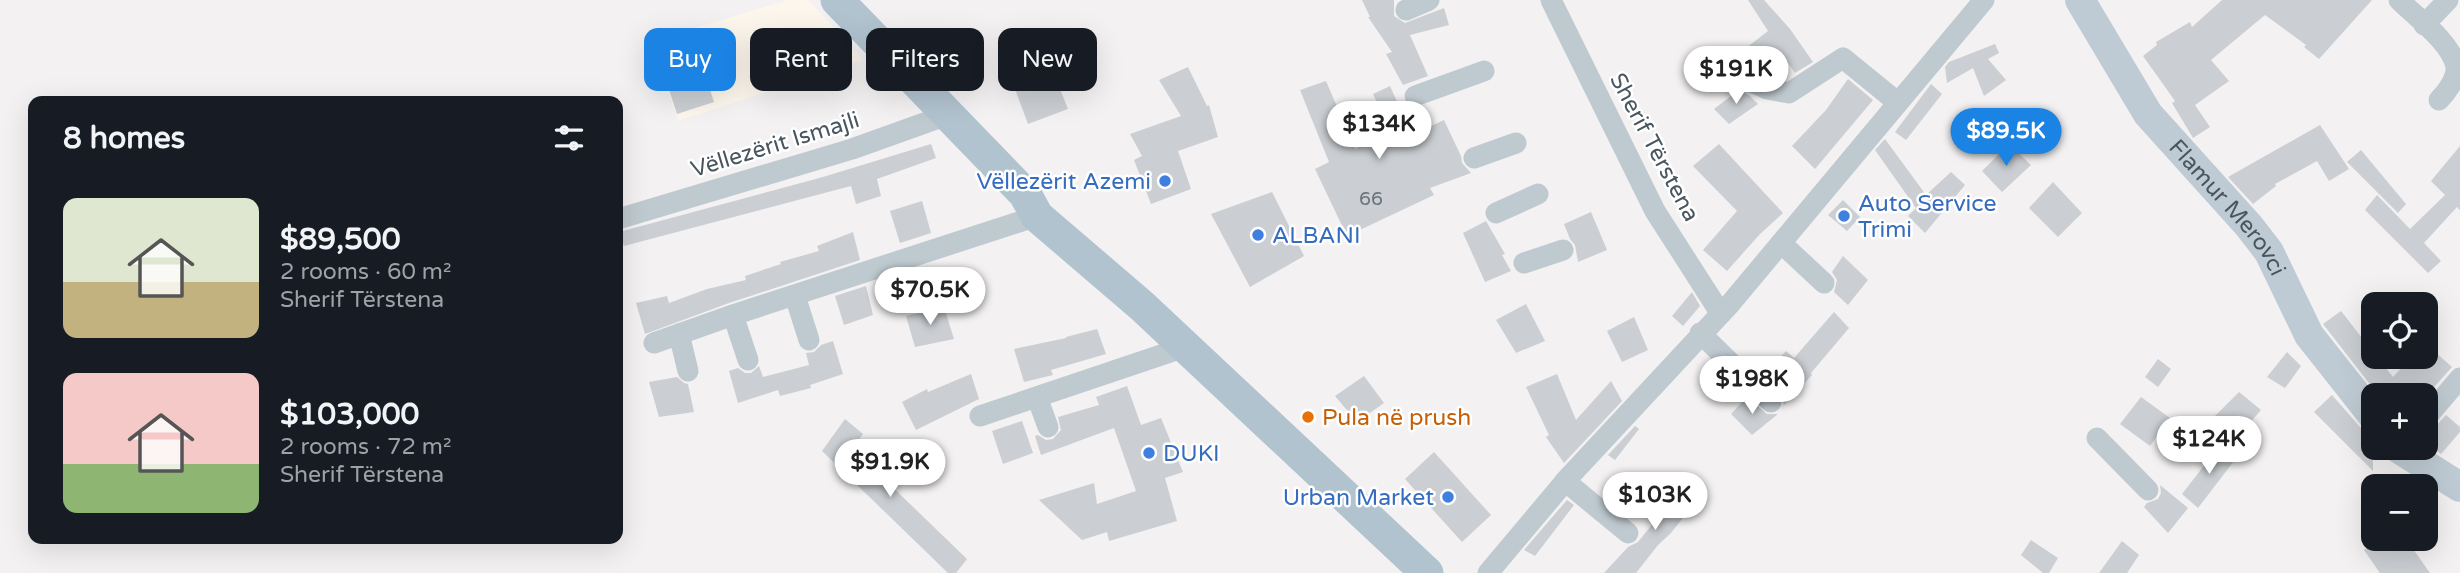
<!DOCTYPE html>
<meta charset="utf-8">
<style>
:root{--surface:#171b24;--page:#20242c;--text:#f1f3f6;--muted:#9ea1a6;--accent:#1b83e3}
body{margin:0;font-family:"Varela Round",sans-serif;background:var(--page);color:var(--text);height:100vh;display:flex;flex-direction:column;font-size:26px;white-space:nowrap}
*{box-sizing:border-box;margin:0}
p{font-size:23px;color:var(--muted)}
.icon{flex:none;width:38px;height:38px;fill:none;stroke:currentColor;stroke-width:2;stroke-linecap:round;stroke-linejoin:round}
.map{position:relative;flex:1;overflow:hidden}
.panel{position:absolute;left:28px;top:96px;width:595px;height:448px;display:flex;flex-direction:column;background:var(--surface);border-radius:14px;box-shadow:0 7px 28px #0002}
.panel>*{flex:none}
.banner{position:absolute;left:644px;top:28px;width:665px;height:63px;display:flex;gap:14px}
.tools{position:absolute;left:2361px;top:292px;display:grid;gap:14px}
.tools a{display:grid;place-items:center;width:77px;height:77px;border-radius:14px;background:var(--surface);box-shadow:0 7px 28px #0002;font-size:35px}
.price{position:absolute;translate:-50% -60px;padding:0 16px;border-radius:24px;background:#fff;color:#222;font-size:23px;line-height:46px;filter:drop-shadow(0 2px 4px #0008)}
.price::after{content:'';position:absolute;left:50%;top:42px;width:21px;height:16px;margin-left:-10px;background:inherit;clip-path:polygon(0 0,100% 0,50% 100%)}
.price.active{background:var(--accent);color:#fff}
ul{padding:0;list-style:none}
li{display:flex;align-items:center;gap:21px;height:175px;padding:0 35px}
li span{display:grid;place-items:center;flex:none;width:196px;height:140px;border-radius:14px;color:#555}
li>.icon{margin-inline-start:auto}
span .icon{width:84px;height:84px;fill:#fffc;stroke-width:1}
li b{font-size:30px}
h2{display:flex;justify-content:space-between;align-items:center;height:84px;padding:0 35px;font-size:30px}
.pill{padding:0 24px;border-radius:14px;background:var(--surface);box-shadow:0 7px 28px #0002;font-size:24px;line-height:63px}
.pill.active{background:var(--accent);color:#fff}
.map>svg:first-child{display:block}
.commercial{fill:#fcf6ec}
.building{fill:#cbcfd3}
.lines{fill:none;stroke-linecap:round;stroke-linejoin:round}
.street{stroke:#bfcad0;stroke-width:21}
.secondary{stroke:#bfcbd4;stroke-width:30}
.primary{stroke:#b1c3cf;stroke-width:33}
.shop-dot{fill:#3f7fe0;stroke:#fff;stroke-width:2.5}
.food-dot{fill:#e8710a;stroke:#fff;stroke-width:2.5}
.labels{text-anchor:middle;stroke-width:5;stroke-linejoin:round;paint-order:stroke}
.number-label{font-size:19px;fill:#6a747c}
.street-label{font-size:23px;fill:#49565f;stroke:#fff}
.shop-label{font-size:23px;fill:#366cbe;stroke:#fff;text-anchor:start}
.food-label{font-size:23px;fill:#c56008;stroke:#fff;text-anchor:start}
</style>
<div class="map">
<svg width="2460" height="573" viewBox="0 0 2460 573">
<rect width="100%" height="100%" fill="#f3f1f1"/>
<path class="commercial" d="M 788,0 L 809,0 L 863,60 L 678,121 L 651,41 Z"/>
<g class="building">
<path d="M 1362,0 L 1394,0 L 1394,16 L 1405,23 L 1444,8 L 1449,25 L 1410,35 L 1428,76 L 1403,85 L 1386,54 L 1392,52 L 1368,17 L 1370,17 Z"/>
<path d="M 1748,0 L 1764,0 L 1790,29 L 1813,62 L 1795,73 L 1786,60 L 1764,73 L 1742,63 L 1737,55 L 1768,31 Z"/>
<path d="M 2222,0 L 2372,0 L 2319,59 L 2304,47 L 2306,45 L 2265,15 L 2211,60 L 2229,81 L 2195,105 L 2210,127 L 2193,138 L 2172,103 L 2175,101 L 2143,56 L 2157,45 L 2156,42 L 2190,22 L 2192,27 Z"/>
<path d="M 693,38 L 714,102 L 677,114 L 656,50 Z"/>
<path d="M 1995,44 L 1999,53 L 1988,59 L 2006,80 L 1984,96 L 1973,68 L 1947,83 L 1945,67 L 1949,62 Z"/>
<path d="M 1188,67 L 1207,106 L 1209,105 L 1218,137 L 1178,151 L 1191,189 L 1151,204 L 1134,160 L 1142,156 L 1130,134 L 1181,116 L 1159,80 Z"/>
<path d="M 1052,69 L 1068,109 L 1028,124 L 1012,81 Z"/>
<path d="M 1848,79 L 1873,100 L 1815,169 L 1792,146 L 1826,110 Z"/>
<path d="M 1326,81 L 1355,149 L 1391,132 L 1373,94 L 1390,86 L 1412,135 L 1444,120 L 1461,156 L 1462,163 L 1471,173 L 1430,188 L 1434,195 L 1347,236 L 1315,169 L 1329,162 L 1300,90 Z"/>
<path d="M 1931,84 L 1942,94 L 1906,140 L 1895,132 Z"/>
<path d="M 1739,90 L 1750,96 L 1758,104 L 1729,124 L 1714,109 Z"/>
<path d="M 2320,125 L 2349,169 L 2329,181 L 2317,161 L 2275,184 L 2276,186 L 2253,204 L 2228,177 Z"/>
<path d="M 1885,139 L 1926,195 L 1951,172 L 1965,185 L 1925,233 L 1908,216 L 1916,208 L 1875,150 Z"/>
<path d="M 931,144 L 936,158 L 877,179 L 881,196 L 856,204 L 851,186 L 624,246 L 619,232 L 823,177 Z"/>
<path d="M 1719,144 L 1783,213 L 1760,234 L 1727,271 L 1703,250 L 1737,211 L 1693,166 Z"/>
<path d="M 2009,144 L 2031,165 L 2002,192 L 1982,171 Z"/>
<path d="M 2460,146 L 2460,210 L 2457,207 L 2424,243 L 2441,261 L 2428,273 L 2365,210 L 2377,195 L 2410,229 L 2445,195 L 2431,181 Z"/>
<path d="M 2361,150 L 2406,204 L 2398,213 L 2347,162 Z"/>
<path d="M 2053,182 L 2082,213 L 2058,237 L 2029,208 Z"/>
<path d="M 1272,192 L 1304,256 L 1250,287 L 1211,214 Z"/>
<path d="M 1843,200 L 1860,217 L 1847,231 L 1828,215 Z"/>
<path d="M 922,201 L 931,233 L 900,243 L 890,211 Z"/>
<path d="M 1591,212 L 1607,250 L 1578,262 L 1575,245 L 1570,239 L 1564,224 Z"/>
<path d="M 1486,221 L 1505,254 L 1502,255 L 1511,271 L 1485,282 L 1463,233 Z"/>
<path d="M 853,232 L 860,260 L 729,303 L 645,334 L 636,303 L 667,296 L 669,303 L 707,289 L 746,280 L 745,276 L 781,264 L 780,262 L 819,251 L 817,246 Z"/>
<path d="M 1843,256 L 1868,280 L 1848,305 L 1834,292 L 1837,280 L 1832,272 Z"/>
<path d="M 866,286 L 873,315 L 844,325 L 835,296 Z"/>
<path d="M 1692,292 L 1700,306 L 1683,326 L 1672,316 Z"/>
<path d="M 1526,304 L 1545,341 L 1516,353 L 1496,320 Z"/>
<path d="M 944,307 L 954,339 L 915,347 L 906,316 Z"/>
<path d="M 2341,311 L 2373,352 L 2373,357 L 2377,357 L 2393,377 L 2412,357 L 2426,357 L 2426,344 L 2452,367 L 2426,396 L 2379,396 L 2323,324 Z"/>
<path d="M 1834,312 L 1849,328 L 1811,373 L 1812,375 L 1784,405 L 1781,393 L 1763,376 L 1786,351 L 1794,358 Z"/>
<path d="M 1634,317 L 1648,350 L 1622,362 L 1607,331 Z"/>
<path d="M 1097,329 L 1106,354 L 1051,370 L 1053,375 L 1024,382 L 1014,349 L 1066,338 L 1066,337 Z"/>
<path d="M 833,341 L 843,374 L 810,385 L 811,388 L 780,396 L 778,390 L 738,403 L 729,371 L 738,368 L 745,373 L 751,373 L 759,366 L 763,377 L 809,365 L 806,353 L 814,352 L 821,345 Z"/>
<path d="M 2287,352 L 2301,366 L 2285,388 L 2267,377 Z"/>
<path d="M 2158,359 L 2171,369 L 2158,387 L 2145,377 Z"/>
<path d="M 971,374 L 979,399 L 916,430 L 902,402 L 927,389 L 928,392 Z"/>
<path d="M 1557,374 L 1576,420 L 1611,381 L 1622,401 L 1564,463 L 1546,437 L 1549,435 L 1526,387 Z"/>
<path d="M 1364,376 L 1384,403 L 1357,422 L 1335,396 Z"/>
<path d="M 677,377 L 684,383 L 688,384 L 694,412 L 659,417 L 649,382 Z"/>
<path d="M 1127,386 L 1141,425 L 1161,418 L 1183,472 L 1165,478 L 1177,521 L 1109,541 L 1107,532 L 1082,540 L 1039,500 L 1094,483 L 1097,504 L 1136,491 L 1114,428 L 1041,455 L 1035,436 L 1038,435 L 1046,440 L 1053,439 L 1061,430 L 1058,417 L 1099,405 L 1096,397 Z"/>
<path d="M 2239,392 L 2261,410 L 2234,441 L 2211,420 Z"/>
<path d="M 2332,395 L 2360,427 L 2373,435 L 2373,471 L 2314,412 Z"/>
<path d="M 1747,397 L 1767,414 L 1778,414 L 1752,435 L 1731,414 Z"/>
<path d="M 2141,397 L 2170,418 L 2150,446 L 2120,424 Z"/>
<path d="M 2446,415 L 2460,427 L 2460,432 L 2441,454 L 2426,443 L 2426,431 L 2435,427 Z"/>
<path d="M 845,419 L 863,434 L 852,448 L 967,559 L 956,573 L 948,573 L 822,451 Z"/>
<path d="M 1022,421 L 1033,453 L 1003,464 L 992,431 Z"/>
<path d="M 1635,426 L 1639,429 L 1615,460 L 1608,455 Z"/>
<path d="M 2220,445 L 2237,457 L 2198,508 L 2182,494 Z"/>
<path d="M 1434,452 L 1491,515 L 1462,542 L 1405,479 Z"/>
<path d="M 2160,485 L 2188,508 L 2168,533 L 2144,507 L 2147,503 L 2158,499 L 2161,493 Z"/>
<path d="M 1677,486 L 1697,500 L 1671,533 L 1658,545 L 1636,573 L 1604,573 L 1628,547 L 1638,542 L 1655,521 L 1649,517 Z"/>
<path d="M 1567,500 L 1574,505 L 1535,556 L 1524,550 Z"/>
<path d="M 2378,539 L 2406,539 L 2430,573 L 2380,573 L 2364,550 Z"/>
<path d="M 2031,540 L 2058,558 L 2049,573 L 2043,573 L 2021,555 Z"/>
<path d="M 2122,541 L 2139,555 L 2127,573 L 2099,573 Z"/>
</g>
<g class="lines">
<g class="street">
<path d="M 1551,0 L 1655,211 L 1721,314"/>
<path d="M 2399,0 C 2415,16 2452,43 2456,67 C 2457,78 2447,92 2439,100"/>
<path d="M 1406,10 L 1429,0"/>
<path d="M 2424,25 L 2448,0"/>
<path d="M 1731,72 L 1767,89 L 1789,93 L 1843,58 L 1897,102"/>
<path d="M 1415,96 L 1484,71"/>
<path d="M 1474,158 L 1516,143"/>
<path d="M 1496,213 L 1538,194"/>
<path d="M 618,219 L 852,149 L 947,115"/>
<path d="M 1781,243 L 1824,283"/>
<path d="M 1524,263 L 1563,250"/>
<path d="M 795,296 L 809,340"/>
<path d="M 733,315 L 748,360"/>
<path d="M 1700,333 L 1771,402"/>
<path d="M 679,334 L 688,371"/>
<path d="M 654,343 L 733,315 L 1037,216"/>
<path d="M 1037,397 L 1048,427"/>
<path d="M 980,416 L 1185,347"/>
<path d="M 2426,418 L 2460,378"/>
<path d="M 2097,438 L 2148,490"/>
<path d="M 1565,481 L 1628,533"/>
<path d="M 1488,573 L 1567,479 L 1730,304 L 1984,0"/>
</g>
<g class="secondary">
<path id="s1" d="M 2080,0 L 2148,114 L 2249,226 L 2269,252 L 2309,335 L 2373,416"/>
<path d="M 2398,448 L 2460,487"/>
</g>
<path class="primary" d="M 837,0 L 1025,194 L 1037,216 L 1142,306 L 1427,573"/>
</g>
<g class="shop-dot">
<circle cx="1165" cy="181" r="7"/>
<circle cx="1844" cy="216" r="7"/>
<circle cx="1258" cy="235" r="7"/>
<circle cx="1149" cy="453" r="7"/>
<circle cx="1448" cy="497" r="7"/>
</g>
<circle class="food-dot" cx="1308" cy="417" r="7"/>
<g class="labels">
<g class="number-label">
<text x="1371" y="205">66</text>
</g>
<g class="street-label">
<text transform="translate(775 144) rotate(-17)" y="8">Vëllezërit Ismajli</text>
<text transform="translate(1655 147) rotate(62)" y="8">Sherif Tërstena</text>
<text dy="8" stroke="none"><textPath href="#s1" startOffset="256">Flamur Merovci</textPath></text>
</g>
<g class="shop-label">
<text x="1151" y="189" text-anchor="end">Vëllezërit Azemi</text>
<text x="1858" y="211">Auto Service<tspan x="1858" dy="26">Trimi</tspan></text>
<text x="1272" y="243">ALBANI</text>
<text x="1163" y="461">DUKI</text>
<text x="1434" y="505" text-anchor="end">Urban Market</text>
</g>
<g class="food-label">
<text x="1322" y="425">Pula në prush</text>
</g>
</g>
</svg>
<div class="tools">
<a><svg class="icon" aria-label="locate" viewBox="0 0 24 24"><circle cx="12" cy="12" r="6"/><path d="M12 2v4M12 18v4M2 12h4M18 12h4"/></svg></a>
<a>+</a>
<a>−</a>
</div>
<b class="price" style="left:1736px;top:106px">$191K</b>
<b class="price" style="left:1379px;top:161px">$134K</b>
<b class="price active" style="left:2006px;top:168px">$89.5K</b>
<b class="price" style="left:930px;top:327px">$70.5K</b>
<b class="price" style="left:1752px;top:416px">$198K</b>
<b class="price" style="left:2209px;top:476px">$124K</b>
<b class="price" style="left:890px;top:499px">$91.9K</b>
<b class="price" style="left:1655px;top:532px">$103K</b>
<div class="banner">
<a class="pill active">Buy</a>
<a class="pill">Rent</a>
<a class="pill">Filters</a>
<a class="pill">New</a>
</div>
<section class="panel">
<h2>8 homes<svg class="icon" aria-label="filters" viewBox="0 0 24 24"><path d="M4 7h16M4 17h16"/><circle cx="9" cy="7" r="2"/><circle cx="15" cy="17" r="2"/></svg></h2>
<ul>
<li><span style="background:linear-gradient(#dfe7d0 60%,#c2b280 0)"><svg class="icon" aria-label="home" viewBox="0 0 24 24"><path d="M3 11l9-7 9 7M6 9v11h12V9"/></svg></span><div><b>$89,500</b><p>2 rooms · 60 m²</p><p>Sherif Tërstena</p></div></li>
<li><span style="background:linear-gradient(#f6c9c9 65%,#8fb573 0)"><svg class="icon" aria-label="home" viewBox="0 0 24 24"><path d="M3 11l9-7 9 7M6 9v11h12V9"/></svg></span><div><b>$103,000</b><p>2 rooms · 72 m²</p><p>Sherif Tërstena</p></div></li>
</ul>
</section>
</div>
